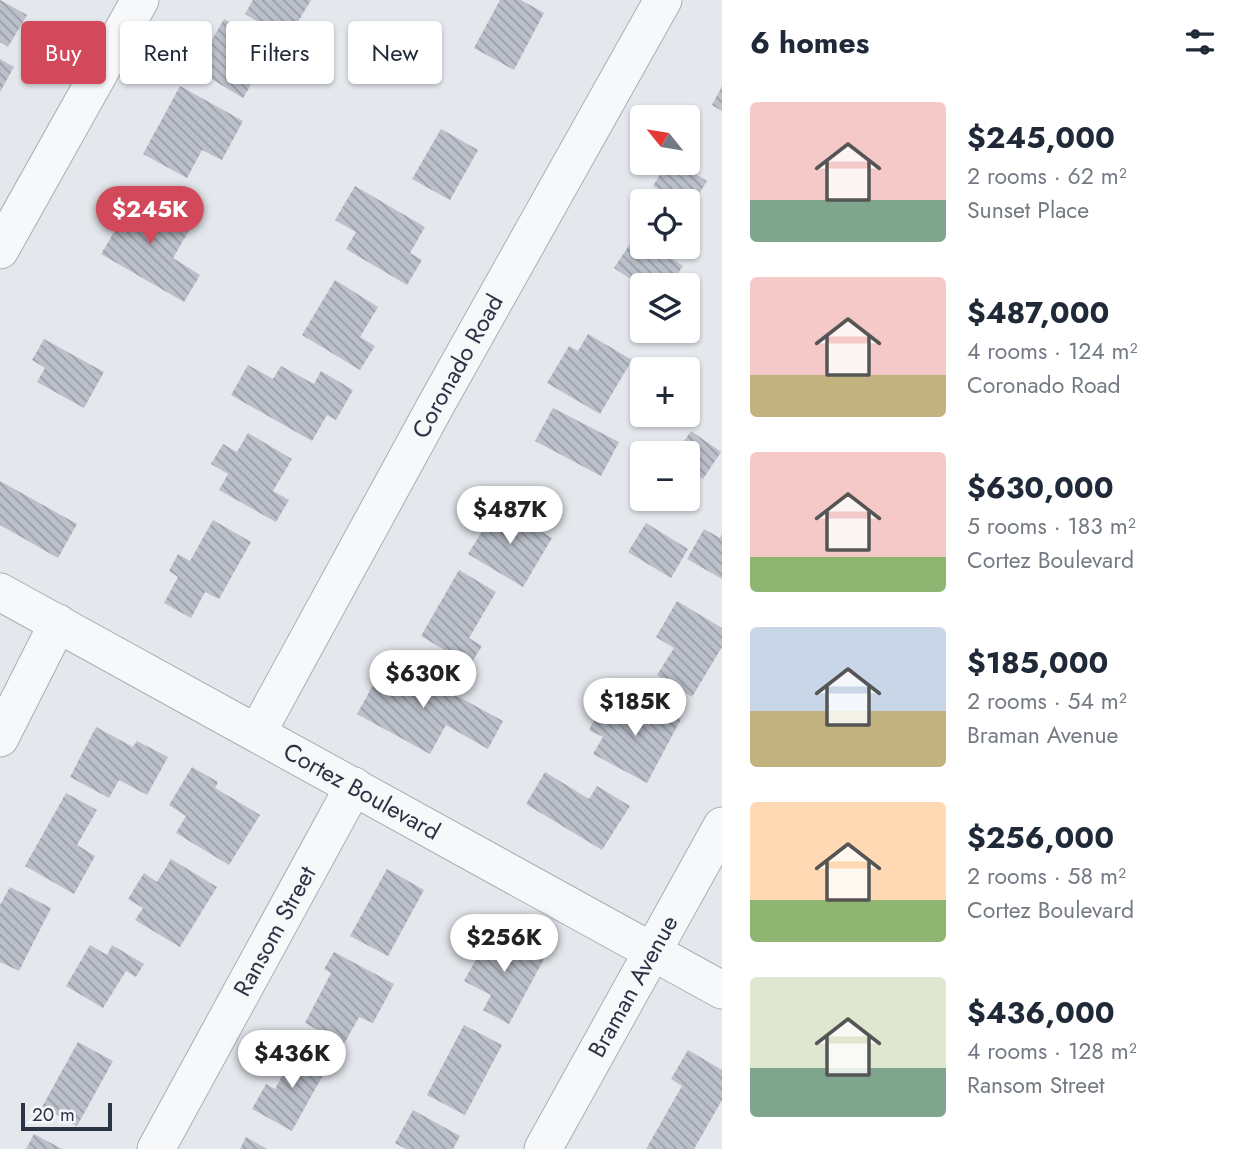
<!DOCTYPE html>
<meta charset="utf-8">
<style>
:root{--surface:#fff;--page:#f2f2f3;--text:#1f2937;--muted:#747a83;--accent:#d1495b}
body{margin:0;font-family:Jost,sans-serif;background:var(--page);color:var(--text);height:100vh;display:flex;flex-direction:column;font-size:26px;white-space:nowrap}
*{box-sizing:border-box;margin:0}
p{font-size:23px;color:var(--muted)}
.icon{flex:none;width:38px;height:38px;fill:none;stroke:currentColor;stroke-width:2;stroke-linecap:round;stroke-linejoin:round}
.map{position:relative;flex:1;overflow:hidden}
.panel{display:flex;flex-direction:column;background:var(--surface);width:525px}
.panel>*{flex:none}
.guide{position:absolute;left:21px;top:21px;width:595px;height:63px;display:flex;gap:14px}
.needle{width:46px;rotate:300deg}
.controls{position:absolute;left:630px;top:105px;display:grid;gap:14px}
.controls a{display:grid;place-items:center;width:70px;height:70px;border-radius:7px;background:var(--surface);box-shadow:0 2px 5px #0004;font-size:35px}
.scale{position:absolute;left:21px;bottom:18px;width:91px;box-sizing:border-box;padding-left:7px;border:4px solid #2b3445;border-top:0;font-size:19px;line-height:24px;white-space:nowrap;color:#2b3445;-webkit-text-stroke:5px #f4f6f9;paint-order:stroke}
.price{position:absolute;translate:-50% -60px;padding:0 16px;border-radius:24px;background:#fff;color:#222;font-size:23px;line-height:46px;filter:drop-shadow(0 2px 4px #0008)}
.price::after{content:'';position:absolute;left:50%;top:42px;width:21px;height:16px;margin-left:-10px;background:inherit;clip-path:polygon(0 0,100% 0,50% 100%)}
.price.current{background:var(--accent);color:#fff}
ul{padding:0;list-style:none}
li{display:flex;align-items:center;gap:21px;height:175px;padding:0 28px}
li span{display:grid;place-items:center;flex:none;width:196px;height:140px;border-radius:7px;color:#555}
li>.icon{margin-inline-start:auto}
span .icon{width:84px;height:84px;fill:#fffc;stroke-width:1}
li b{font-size:30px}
h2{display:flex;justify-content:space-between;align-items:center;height:84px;padding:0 28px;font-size:30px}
.pill{padding:0 24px;border-radius:7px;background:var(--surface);box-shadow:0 2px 5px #0004;font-size:24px;line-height:63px}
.pill.current{background:var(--accent);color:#fff}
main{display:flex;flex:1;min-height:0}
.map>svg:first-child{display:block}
.building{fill:url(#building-back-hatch)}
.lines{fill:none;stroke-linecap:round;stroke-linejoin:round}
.minor-casing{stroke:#a9aeb7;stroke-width:39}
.minor{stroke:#f7f8fa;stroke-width:37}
.labels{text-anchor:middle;stroke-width:6;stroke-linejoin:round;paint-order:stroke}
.street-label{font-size:24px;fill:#2b3445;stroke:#f4f6f9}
</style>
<main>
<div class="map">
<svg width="722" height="1149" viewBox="0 0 722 1149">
<defs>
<pattern id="building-back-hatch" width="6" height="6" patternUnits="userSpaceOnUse" patternTransform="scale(1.75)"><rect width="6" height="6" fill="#bbc0ca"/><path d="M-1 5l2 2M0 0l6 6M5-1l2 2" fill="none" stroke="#989da6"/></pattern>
</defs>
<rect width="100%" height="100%" fill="#e4e7ec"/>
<g class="building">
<path d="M 0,0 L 27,15 L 8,47 L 0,42 Z"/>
<path d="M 253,0 L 311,0 L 287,40 L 245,14 Z"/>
<path d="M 500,0 L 521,0 L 544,13 L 514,70 L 474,48 Z"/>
<path d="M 224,19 L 273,48 L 243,98 L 195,69 Z"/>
<path d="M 0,59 L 14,67 L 0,92 Z"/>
<path d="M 180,86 L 243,121 L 222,160 L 202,150 L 187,178 L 143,154 Z"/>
<path d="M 722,86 L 722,111 L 712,105 Z"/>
<path d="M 441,129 L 478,150 L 450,200 L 412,179 Z"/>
<path d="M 667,163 L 677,163 L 707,181 L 690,208 L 688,207 L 688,201 L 679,201 L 653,186 Z"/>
<path d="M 355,186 L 425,227 L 410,253 L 422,260 L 407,285 L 346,249 L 356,232 L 335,220 Z"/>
<path d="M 124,191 L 190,229 L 173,258 L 200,275 L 184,302 L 101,254 L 119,224 L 109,218 Z"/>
<path d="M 636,235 L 642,239 L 642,247 L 653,247 L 683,266 L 670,285 L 642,287 L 614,268 Z"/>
<path d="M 335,280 L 378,307 L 360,337 L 375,346 L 360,370 L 302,335 Z"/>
<path d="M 588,334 L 632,360 L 600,414 L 547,383 L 569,346 L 578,351 Z"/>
<path d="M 44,339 L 104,372 L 84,408 L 37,382 L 45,368 L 32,360 Z"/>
<path d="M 248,365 L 273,379 L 281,366 L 314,384 L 321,371 L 353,390 L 336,420 L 327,415 L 312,441 L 231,395 Z"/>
<path d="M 553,408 L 619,442 L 601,476 L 535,441 Z"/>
<path d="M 691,431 L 721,452 L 703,479 L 688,469 L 688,453 L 676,453 Z"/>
<path d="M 248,433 L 292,459 L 273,491 L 289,500 L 276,522 L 219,490 L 228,474 L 211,464 L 223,444 L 237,452 Z"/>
<path d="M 0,481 L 77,524 L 58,558 L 0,525 Z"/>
<path d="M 498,506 L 552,538 L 523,587 L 468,554 Z"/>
<path d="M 213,520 L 251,542 L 219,599 L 205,592 L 191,618 L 164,603 L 178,577 L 169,571 L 178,554 L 190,561 Z"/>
<path d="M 646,523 L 688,549 L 671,578 L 628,552 Z"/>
<path d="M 704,529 L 720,538 L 722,534 L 722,579 L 687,559 Z"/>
<path d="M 459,570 L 496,592 L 469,638 L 482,646 L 470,665 L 421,636 Z"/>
<path d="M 677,601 L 722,628 L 722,647 L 692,697 L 657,675 L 674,648 L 656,637 Z"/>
<path d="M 388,658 L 503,721 L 488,749 L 446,725 L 430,754 L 357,714 Z"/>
<path d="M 644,698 L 681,719 L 647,783 L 593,754 L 603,737 L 589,730 L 602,705 L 632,721 Z"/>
<path d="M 96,727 L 133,747 L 137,741 L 168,757 L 147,795 L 119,780 L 109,798 L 70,777 Z"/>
<path d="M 192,767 L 218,782 L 215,788 L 260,815 L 229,865 L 176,833 L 186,816 L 169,805 Z"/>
<path d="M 545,772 L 589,799 L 597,786 L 630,806 L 602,850 L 526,804 Z"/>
<path d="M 66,793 L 97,810 L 77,845 L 95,856 L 74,894 L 25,866 Z"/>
<path d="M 171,859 L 217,887 L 180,947 L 135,920 L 143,908 L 128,899 L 144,873 L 157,882 Z"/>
<path d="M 387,869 L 424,890 L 388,956 L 350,936 Z"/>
<path d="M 10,887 L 51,908 L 19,971 L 0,962 L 0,905 Z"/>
<path d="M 493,929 L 545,957 L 509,1024 L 483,1010 L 491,995 L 464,981 Z"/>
<path d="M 90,945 L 107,955 L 112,945 L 144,964 L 136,977 L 126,971 L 103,1008 L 66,986 Z"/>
<path d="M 334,952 L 394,984 L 373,1023 L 359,1017 L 344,1044 L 305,1023 L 331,973 L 324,969 Z"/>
<path d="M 464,1025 L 502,1045 L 465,1115 L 427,1095 Z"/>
<path d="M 78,1042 L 113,1061 L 77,1126 L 42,1107 Z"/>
<path d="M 298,1047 L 329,1064 L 292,1131 L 252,1109 L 266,1084 L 275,1089 Z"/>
<path d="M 688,1050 L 722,1070 L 722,1100 L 694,1149 L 646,1149 L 682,1086 L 671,1079 Z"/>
<path d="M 413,1110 L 460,1136 L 453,1149 L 406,1149 L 395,1143 Z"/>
<path d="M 34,1134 L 62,1149 L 26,1149 Z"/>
<path d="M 246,1137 L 267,1149 L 240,1149 Z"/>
</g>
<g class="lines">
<defs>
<g id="minor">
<path d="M 0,250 L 140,0"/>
<path id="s1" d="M 0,592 L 722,990"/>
<path id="s2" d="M 257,733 L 437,403 L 663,0"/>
<path d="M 0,738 L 58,623"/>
<path id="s3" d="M 156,1149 L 354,786"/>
<path id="s4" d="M 543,1149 L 722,826"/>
</g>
</defs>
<use href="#minor" class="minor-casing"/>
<use href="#minor" class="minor"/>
</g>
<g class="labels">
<g class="street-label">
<text dy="8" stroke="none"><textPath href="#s2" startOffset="418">Coronado Road</textPath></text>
<text dy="8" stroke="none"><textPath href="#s1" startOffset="413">Cortez Boulevard</textPath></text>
<text dy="8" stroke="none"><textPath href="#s3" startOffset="248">Ransom Street</textPath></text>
<text dy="8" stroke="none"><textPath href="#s4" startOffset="186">Braman Avenue</textPath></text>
</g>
</g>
</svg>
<div class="controls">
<a><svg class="needle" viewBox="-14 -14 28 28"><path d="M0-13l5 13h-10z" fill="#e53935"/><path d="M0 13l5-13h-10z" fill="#747a83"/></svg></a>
<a><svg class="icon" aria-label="locate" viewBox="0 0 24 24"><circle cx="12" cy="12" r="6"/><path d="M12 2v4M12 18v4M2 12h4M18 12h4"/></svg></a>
<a><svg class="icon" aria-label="layers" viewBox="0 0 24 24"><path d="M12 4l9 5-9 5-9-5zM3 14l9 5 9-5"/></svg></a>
<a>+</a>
<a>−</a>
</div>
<div class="scale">20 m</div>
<b class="price current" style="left:150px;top:246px">$245K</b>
<b class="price" style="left:510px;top:546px">$487K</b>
<b class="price" style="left:423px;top:710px">$630K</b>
<b class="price" style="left:635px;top:738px">$185K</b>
<b class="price" style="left:504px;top:974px">$256K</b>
<b class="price" style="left:292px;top:1090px">$436K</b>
<div class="guide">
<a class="pill current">Buy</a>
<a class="pill">Rent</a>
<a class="pill">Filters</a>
<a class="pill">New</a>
</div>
</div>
<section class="panel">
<h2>6 homes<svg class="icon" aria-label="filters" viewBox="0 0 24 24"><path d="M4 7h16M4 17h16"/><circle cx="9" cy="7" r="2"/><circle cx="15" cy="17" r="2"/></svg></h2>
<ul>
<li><span style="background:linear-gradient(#f6c9c9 70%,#7fa58c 0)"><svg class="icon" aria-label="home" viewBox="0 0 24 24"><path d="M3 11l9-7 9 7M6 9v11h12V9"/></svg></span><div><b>$245,000</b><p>2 rooms · 62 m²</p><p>Sunset Place</p></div></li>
<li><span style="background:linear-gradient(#f6c9c9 70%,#c2b280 0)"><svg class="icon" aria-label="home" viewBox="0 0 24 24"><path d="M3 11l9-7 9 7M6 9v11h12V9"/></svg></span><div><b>$487,000</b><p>4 rooms · 124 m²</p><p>Coronado Road</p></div></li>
<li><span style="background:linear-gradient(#f6c9c9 75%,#8fb573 0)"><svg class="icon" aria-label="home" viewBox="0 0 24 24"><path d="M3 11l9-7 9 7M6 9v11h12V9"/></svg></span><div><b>$630,000</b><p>5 rooms · 183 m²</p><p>Cortez Boulevard</p></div></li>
<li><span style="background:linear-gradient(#c9d6e8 60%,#c2b280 0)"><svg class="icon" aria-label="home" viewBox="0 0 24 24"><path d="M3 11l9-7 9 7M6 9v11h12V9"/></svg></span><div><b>$185,000</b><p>2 rooms · 54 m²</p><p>Braman Avenue</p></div></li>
<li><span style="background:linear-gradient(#ffd9b3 70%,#8fb573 0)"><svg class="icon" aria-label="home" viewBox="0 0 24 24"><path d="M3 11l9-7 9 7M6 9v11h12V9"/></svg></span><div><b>$256,000</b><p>2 rooms · 58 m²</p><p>Cortez Boulevard</p></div></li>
<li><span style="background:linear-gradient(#dfe7d0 65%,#7fa58c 0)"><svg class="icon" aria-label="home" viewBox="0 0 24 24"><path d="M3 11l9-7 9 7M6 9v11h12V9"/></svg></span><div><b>$436,000</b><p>4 rooms · 128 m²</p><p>Ransom Street</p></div></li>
</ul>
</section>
</main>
